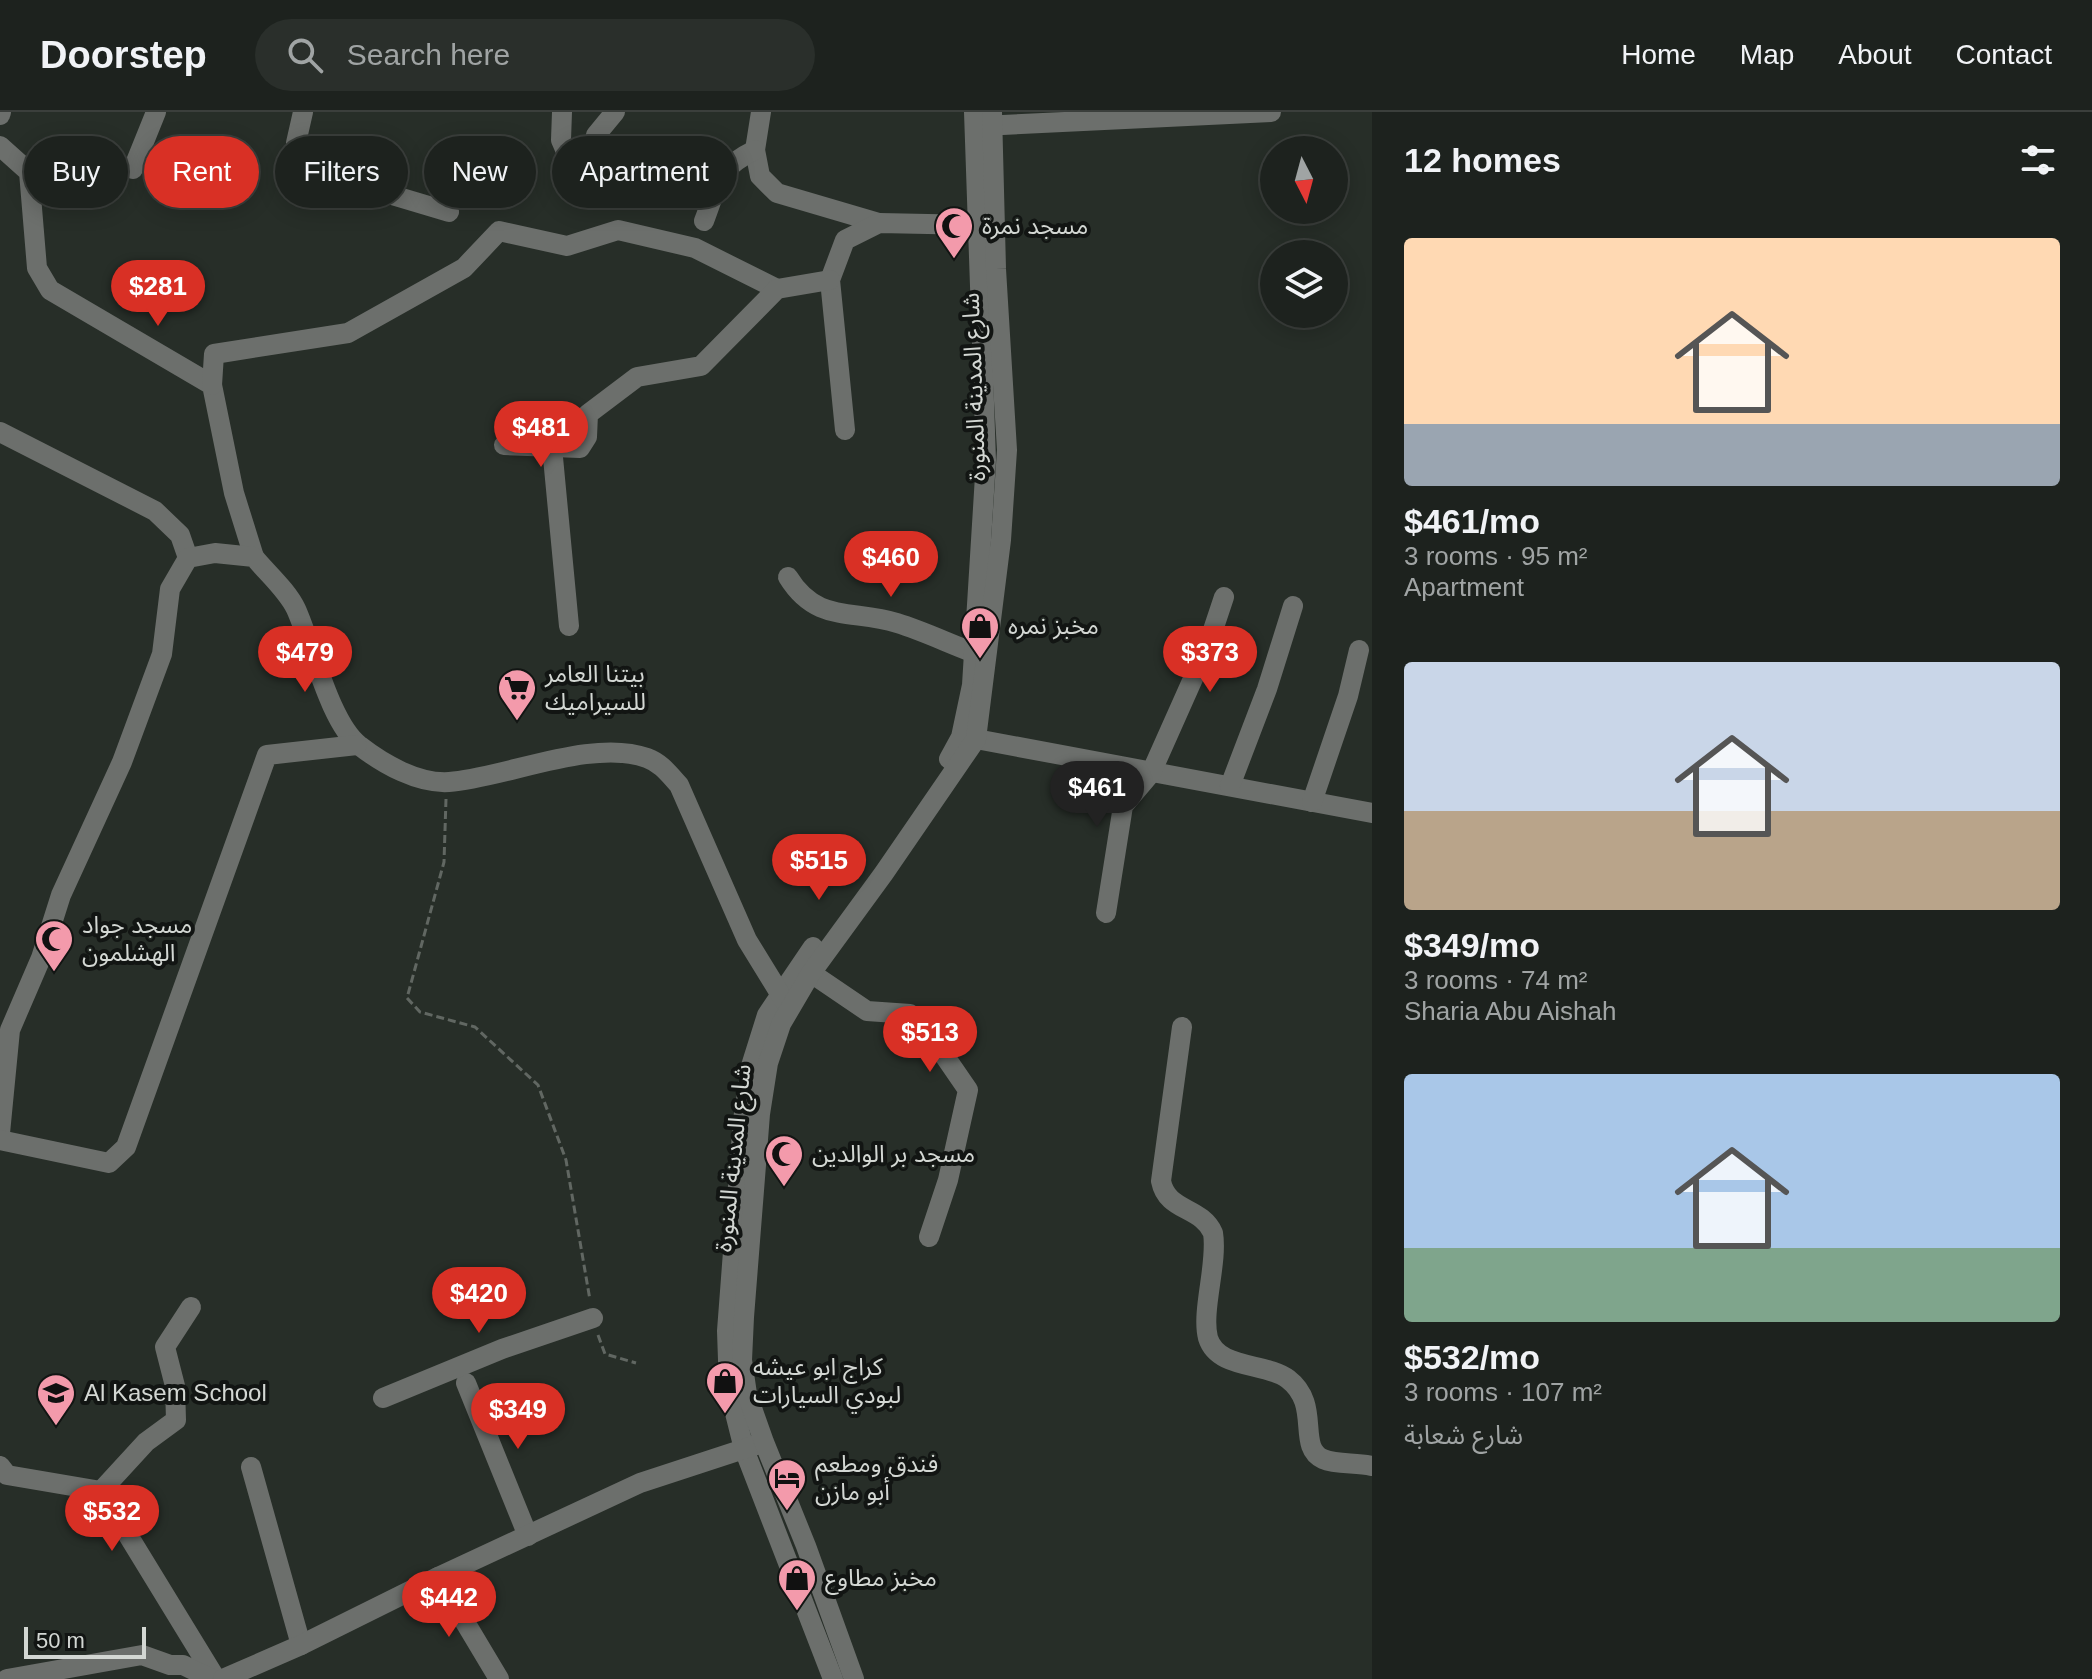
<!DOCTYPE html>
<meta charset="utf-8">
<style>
:root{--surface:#1d221e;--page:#2a2f2b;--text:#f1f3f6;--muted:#a0a4a4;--line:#3b3f3c;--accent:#d93025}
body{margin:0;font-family:Arial,"Noto Sans Arabic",sans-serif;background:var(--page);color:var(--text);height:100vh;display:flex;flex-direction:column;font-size:30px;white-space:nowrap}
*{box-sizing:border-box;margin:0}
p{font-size:26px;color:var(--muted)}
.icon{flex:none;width:44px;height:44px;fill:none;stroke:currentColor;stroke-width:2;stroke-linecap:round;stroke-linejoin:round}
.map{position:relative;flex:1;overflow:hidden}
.drawer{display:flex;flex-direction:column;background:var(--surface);width:720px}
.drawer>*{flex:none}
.banner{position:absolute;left:24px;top:24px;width:760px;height:72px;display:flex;gap:16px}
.needle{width:52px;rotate:174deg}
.buttons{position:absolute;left:1260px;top:24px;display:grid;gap:16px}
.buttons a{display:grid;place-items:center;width:88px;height:88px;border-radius:50%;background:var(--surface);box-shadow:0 4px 20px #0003,0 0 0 2px var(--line);font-size:40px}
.scale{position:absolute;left:24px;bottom:20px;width:122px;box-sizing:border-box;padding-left:8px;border:4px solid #d3d7d3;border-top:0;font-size:22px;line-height:28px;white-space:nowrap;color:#d3d7d3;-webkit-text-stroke:6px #121513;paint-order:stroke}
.price{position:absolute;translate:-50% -68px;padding:0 18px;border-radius:28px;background:var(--accent);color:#fff;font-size:26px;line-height:52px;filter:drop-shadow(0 2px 4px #0008)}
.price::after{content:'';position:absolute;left:50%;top:48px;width:24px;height:18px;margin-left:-12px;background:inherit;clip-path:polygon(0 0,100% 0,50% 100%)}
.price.on{background:#222;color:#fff}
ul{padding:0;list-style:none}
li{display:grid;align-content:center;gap:16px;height:424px;padding:0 32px}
li span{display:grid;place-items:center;height:248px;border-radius:8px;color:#555}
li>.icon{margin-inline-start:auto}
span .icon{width:144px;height:144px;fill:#fffc;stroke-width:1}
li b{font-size:34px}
h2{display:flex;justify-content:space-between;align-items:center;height:96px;padding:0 32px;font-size:34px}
.tag{padding:0 28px;border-radius:36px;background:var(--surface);box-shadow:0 4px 20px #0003,0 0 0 2px var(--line);font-size:28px;line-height:72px}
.tag.on{background:var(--accent);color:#fff}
header{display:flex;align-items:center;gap:48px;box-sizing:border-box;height:112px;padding:0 40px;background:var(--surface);border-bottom:2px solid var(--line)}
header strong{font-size:38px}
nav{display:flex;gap:44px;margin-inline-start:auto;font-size:28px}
.search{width:560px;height:72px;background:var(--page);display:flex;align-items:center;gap:20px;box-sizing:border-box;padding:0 28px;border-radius:44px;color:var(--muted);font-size:30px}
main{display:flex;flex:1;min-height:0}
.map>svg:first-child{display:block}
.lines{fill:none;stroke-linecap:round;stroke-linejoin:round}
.path{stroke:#616762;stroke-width:3;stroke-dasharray:8 4;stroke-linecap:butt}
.minor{stroke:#6c6f6c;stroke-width:20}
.labels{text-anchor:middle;stroke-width:8;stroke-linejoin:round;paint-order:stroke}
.poi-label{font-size:24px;fill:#d3d7d3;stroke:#121513;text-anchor:start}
.street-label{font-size:24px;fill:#d3d7d3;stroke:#121513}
</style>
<header>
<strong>Doorstep</strong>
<div class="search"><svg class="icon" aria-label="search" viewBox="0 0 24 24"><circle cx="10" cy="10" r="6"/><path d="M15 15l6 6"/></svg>Search here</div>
<nav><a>Home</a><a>Map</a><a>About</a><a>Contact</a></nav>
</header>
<main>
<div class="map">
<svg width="1372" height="1567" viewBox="0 0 1372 1567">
<rect width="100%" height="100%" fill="#272e28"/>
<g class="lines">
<g class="path">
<path d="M 446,687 L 444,750 L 407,886 L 420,900 L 475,915 L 538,973 L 566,1048 L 590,1188"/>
<path d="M 598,1223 L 605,1242 L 636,1251"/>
</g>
<g class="minor">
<path d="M 303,0 L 296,31 L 308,58 L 449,100"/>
<path d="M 562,0 L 561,28 L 575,60 L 590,61 L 596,23 L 615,0"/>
<path d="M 761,0 L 755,38 L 760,64 L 777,81 L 879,111"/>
<path d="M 0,3 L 1,0"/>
<path d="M 982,14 L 1271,0"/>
<path d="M 0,34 L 29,60 L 37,156 L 50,178 L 212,273 L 234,381 L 254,445"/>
<path d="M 133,57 L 156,0"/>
<path d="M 704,109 C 719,71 716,57 755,38"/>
<path d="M 212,273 L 214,242 L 348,221 L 464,156 L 499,119 L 567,134 L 618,118 L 695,136 L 777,177"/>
<path d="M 845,318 L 830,168 L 845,128 L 879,111 L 977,113"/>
<path d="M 0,320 L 155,399 L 180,423 L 188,446"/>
<path d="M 504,333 L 580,336 L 587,325 L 588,302 L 637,265 L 701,254 L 777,177 L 830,168"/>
<path d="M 552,335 L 569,514"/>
<path d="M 788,465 C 817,512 853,497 897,511 C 923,519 948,531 972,540"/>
<path d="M 976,627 L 1372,701"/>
<path d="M 949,647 L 961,625 L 972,573 L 986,348 L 974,0"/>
<path d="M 1230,674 L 1267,577 L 1293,494"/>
<path d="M 1312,690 L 1348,584 L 1359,538"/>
<path d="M 1106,801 L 1123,694 L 1151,661 L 1208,533 L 1224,485"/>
<path d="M 813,835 L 767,903 L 751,954 L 743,1008 L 727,1219 L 729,1277 L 744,1337 L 833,1567"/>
<path d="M 811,861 L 867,899 L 910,902 L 924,914 L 968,978 L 948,1068 L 929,1125"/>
<path d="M 1182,915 L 1161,1069 C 1167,1100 1201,1094 1213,1121 C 1218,1151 1201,1199 1208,1226 C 1218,1258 1266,1250 1288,1267 C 1322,1293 1296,1335 1323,1347 C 1337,1353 1357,1350 1372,1354"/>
<path d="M 0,1021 L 10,918 L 41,846 L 61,783 L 122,650 L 162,542 L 170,477 L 188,446 L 215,441 L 254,445 C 267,461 287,478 296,497 C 312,532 330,612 360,634 C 383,652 418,672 449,670 C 505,666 592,626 647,646 C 661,651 669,662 679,673 L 747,828 L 787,893"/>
<path d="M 0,1028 L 109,1051 L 126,1035 L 267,643 L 357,633"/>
<path d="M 466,1271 L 528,1424"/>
<path d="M 383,1286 L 502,1237 L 593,1206"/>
<path d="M 0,1354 L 7,1363 L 101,1379 L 216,1567"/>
<path d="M 251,1355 L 301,1533"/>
<path d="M 101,1379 L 146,1330 L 176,1308 L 175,1274 L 165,1235 L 191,1195"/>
<path d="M 438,1465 L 499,1567"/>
<path d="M 7,1567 L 142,1543 L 170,1553 L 183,1553 L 212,1567"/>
<path d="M 223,1567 L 301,1533 L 438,1465 L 640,1371 L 756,1333"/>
<path d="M 854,1567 L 806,1434 L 764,1330 L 747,1282 L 742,1248 L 744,1205 L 760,1002 L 768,951 L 781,912 L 811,861 L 884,761 L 976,627 L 1001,428 L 1007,338 L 996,157 L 992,0"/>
</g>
</g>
<defs>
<symbol id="mosque-pin" viewBox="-11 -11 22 30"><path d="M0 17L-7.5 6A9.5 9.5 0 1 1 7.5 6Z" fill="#f39aab" stroke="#121513"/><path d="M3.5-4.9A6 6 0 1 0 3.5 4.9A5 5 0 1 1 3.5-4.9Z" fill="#111"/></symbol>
<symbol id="shop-pin" viewBox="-11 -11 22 30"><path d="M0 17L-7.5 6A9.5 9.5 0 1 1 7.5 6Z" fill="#f39aab" stroke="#121513"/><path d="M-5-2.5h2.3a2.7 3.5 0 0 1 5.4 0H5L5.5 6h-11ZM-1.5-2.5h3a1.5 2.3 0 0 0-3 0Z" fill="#111"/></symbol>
<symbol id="supermarket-pin" viewBox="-11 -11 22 30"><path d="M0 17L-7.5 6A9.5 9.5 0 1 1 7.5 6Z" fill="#f39aab" stroke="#121513"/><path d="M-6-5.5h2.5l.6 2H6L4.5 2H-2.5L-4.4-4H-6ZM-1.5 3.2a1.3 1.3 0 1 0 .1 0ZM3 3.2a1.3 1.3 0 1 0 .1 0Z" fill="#111"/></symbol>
<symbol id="school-pin" viewBox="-11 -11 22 30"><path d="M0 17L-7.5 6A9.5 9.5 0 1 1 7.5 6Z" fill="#f39aab" stroke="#121513"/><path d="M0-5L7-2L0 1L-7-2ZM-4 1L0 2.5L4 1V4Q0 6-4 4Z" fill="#111"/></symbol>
<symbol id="hotel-pin" viewBox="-11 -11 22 30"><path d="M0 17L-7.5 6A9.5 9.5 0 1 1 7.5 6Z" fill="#f39aab" stroke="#121513"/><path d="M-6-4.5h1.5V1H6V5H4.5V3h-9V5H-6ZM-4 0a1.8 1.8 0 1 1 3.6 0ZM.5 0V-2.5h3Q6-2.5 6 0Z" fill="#111"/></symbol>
</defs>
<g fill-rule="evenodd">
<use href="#mosque-pin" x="932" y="92" width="44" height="60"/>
<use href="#shop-pin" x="958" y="492" width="44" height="60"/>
<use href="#supermarket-pin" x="495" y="554" width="44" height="60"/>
<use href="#mosque-pin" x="32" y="805" width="44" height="60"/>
<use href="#mosque-pin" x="762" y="1020" width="44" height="60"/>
<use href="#shop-pin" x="703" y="1247" width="44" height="60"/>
<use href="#school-pin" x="34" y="1259" width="44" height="60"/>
<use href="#hotel-pin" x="765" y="1344" width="44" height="60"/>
<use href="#shop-pin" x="775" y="1444" width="44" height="60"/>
</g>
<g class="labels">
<g class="poi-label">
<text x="982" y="122">مسجد نمرة</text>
<text x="1008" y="522">مخبز نمره</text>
<text x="545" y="570">بيتنا العامر<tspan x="545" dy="28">للسيراميك</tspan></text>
<text x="82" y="821">مسجد جواد<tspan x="82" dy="28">الهشلمون</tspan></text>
<text x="812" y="1050">مسجد بر الوالدين</text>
<text x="753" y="1263">كراج ابو عيشه<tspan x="753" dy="28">لبودي السيارات</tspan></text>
<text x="84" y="1289">Al Kasem School</text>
<text x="815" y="1360">فندق ومطعم<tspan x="815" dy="28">أبو مازن</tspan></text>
<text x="825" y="1474">مخبز مطاوع</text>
</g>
<g class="street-label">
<text transform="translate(974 275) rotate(-92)" y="8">شارع المدينة المنورة</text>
<text transform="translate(733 1046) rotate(-84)" y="8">شارع المدينة المنورة</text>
</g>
</g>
</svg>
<div class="buttons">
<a><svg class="needle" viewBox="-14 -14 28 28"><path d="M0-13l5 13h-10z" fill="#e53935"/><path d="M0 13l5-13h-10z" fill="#a0a4a4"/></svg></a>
<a><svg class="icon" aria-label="layers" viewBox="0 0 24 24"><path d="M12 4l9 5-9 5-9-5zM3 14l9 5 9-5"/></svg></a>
</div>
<div class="scale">50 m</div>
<b class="price" style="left:158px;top:216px">$281</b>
<b class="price" style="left:541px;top:357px">$481</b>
<b class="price" style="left:891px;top:487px">$460</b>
<b class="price" style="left:305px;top:582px">$479</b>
<b class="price" style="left:1210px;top:582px">$373</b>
<b class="price on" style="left:1097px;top:717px">$461</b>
<b class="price" style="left:819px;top:790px">$515</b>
<b class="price" style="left:930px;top:962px">$513</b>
<b class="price" style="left:479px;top:1223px">$420</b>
<b class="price" style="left:518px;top:1339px">$349</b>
<b class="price" style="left:112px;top:1441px">$532</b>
<b class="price" style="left:449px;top:1527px">$442</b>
<div class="banner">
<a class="tag">Buy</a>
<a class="tag on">Rent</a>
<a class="tag">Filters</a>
<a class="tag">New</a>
<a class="tag">Apartment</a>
</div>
</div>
<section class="drawer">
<h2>12 homes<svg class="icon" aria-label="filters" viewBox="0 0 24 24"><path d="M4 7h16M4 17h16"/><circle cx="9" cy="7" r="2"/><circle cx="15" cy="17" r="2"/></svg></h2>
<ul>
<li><span style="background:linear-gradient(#ffd9b3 75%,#9aa5b1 0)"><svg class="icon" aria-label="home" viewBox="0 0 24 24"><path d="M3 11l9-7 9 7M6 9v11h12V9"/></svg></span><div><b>$461/mo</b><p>3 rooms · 95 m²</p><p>Apartment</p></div></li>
<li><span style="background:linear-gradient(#c9d6e8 60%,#b9a48a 0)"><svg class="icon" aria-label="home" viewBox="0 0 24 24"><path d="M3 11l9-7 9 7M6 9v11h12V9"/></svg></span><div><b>$349/mo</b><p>3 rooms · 74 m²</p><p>Sharia Abu Aishah</p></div></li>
<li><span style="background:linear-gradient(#a9c7e8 70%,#7fa58c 0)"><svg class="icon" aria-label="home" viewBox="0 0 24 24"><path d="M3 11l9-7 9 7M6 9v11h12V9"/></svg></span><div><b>$532/mo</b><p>3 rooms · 107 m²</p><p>شارع شعابة</p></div></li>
</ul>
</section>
</main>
